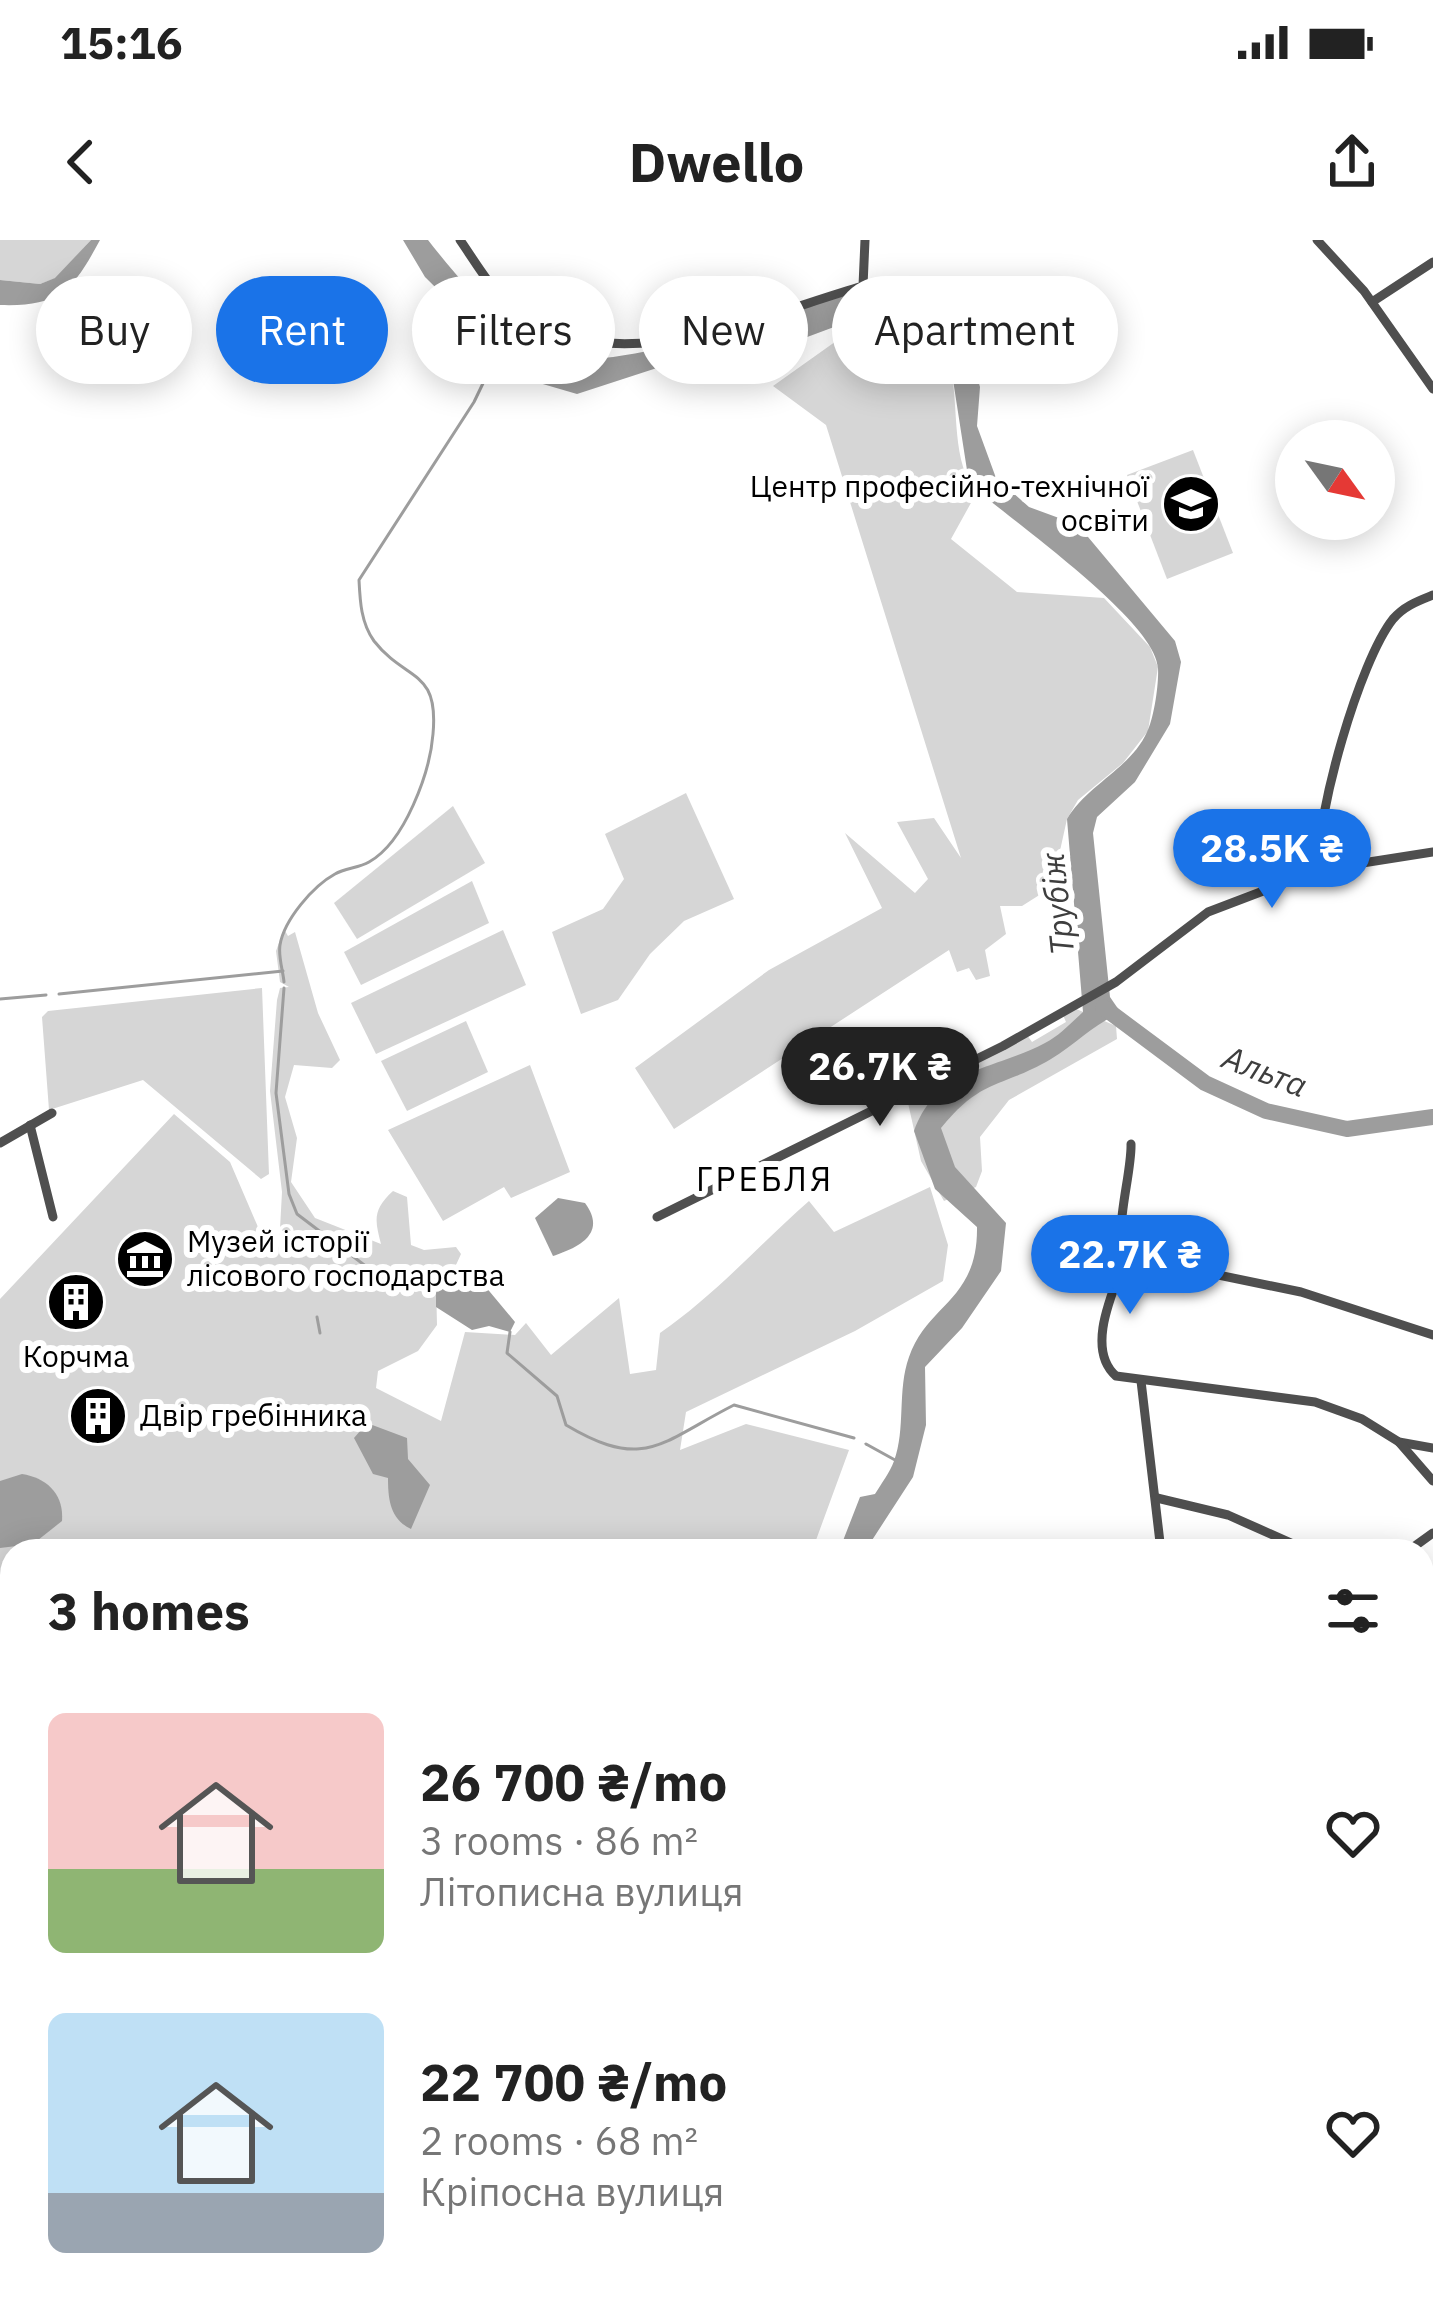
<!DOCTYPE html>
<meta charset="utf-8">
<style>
:root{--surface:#fff;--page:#f6f6f6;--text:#222;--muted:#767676;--accent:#1a73e8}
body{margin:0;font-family:"IBM Plex Sans",sans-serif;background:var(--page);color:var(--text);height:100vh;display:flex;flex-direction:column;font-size:45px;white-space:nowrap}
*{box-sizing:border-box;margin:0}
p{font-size:39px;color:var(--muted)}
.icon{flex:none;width:66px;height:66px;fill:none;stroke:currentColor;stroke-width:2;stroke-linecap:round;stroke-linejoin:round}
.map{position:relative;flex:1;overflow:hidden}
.sheet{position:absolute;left:0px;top:1299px;width:1434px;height:771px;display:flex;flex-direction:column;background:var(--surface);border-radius:36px 36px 0 0;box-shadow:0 6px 30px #0003}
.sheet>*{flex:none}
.banner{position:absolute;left:36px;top:36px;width:1362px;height:108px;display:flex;gap:24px}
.needle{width:78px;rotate:123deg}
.buttons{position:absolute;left:1275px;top:180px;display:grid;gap:24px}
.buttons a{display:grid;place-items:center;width:120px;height:120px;border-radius:50%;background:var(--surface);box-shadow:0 6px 30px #0003;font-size:60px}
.price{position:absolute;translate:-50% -102px;padding:0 27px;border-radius:42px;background:var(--accent);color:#fff;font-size:39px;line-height:78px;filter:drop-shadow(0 3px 6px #0008)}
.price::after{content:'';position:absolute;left:50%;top:72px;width:36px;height:27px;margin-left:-18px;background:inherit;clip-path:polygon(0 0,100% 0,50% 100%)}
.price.on{background:#222;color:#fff}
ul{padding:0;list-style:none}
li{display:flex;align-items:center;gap:36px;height:300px;padding:0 48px}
li span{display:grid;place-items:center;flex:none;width:336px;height:240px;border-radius:18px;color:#555}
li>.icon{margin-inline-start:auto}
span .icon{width:144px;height:144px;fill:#fffc;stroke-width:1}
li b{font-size:51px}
h2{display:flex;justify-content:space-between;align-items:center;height:144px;padding:0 48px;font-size:51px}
.chip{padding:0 42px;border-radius:54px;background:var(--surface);box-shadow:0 6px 30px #0003;font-size:42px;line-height:108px}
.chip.on{background:var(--accent);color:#fff}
.status{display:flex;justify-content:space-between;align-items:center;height:84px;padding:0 60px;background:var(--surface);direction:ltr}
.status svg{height:33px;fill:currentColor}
header{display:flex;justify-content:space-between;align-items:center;height:156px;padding:0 48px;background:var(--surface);font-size:54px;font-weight:700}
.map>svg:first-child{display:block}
.green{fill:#d6d6d6}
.water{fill:#9d9d9d}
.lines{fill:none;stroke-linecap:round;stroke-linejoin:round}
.stream{stroke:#9d9d9d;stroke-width:3}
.river{stroke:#9d9d9d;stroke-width:16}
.minor{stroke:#4f4f4f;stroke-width:9}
.labels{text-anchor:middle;stroke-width:12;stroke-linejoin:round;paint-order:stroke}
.poi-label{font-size:30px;fill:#000;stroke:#fff;text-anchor:start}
.water-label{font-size:33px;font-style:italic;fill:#3e3e3e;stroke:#fff}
.neighbourhood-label{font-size:33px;letter-spacing:3px;fill:#000;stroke:#fff}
</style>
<div class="status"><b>15:16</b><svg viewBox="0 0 49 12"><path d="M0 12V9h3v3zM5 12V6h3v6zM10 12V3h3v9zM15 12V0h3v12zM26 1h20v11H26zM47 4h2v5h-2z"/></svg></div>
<header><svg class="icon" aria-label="back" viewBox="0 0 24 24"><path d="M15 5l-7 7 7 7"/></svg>Dwello<svg class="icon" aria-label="share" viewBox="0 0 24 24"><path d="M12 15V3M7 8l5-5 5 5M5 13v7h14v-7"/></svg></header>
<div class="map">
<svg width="1433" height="2069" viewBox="0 0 1433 2069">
<rect width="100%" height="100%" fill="#fff"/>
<g class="green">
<path d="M 0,0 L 91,0 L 56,38 L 40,44 L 0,40 Z"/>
<path d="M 906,66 L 925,69 C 936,88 947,109 951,131 C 959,167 951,225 977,252 L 951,299 L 1017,352 L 1104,358 L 1150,407 L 1158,427 L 1148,491 L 1123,523 L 1078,560 L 1067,579 L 1052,647 L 1022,666 L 1000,666 L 1006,694 L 985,710 L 990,736 L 976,740 L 969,728 L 957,732 L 949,710 L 674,889 L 635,828 L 769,730 L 882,668 L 845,593 L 915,653 L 928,639 L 897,582 L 934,578 L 961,618 L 826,185 L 773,146 L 877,72 Z"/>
<path d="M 1193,210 L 1233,313 L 1167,339 L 1127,235 Z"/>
<path d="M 686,553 L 734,659 L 684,681 L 650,714 L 618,760 L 581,774 L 552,692 L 603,669 L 624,639 L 605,594 Z"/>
<path d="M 453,566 L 485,623 L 357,699 L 334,663 Z"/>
<path d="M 472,641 L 489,683 L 361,745 L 344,712 Z"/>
<path d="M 284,689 L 288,696 L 295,692 L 318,773 L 340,820 L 332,828 L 294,825 L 285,857 L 297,898 L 291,942 L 315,978 L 381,1004 C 375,981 372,970 393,951 L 407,957 L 411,1005 L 424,1010 L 456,1007 L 461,1014 L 451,1036 L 436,1044 L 437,1085 L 418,1111 L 378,1131 L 376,1148 L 441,1181 L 465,1092 L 515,1095 L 526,1083 L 551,1115 L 619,1058 L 630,1134 L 656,1130 L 660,1093 C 715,1055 758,1006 809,961 L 834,992 L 930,947 L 948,1005 L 943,1041 L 855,1091 L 686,1172 L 680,1210 L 746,1184 L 849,1210 L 812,1311 L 12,1311 L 12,1773 L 0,1778 L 0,1059 L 174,874 L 230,922 L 264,1001 L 279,1007 L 282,952 L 270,851 L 277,760 L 280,748 L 289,747 L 280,742 L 276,711 Z"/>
<path d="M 503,690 L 526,745 L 376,814 L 351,763 Z"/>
<path d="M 262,748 L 269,934 L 261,939 L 143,840 L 49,870 L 42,777 L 48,771 Z"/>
<path d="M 1074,768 L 1116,786 L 1117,799 L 1009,860 L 980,897 L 982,931 L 976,947 L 944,961 L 921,921 L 906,854 L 1027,795 L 1032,802 L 1066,782 L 1063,775 Z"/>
<path d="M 466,781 L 488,832 L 407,871 L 381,821 Z"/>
<path d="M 530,825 L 570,932 L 511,958 L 504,947 L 443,981 L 388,890 Z"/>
</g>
<g class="water">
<path d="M 91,0 L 100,0 C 73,50 60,67 0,65 L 0,40 L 40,44 L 55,38 Z"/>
<path d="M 403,0 L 428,0 C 458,38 517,111 568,118 C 630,126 758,80 821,61 C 858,50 899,33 938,41 L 966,94 L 980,147 L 977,186 L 996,238 L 1029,267 L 1078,285 L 1175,401 L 1181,422 L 1170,484 L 1135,542 L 1097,577 L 1093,593 L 1110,757 L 1121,773 C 1096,782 1076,804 1051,819 C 1000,849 983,837 941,888 L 955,927 L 1006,983 L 1001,1031 L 962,1088 L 925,1127 L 926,1185 L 913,1237 L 865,1311 L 839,1311 L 860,1257 L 875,1254 C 881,1244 890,1232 894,1221 C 906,1189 897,1150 909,1117 C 928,1063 978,1061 977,987 L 935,949 L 914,891 C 937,828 992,831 1045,803 C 1059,796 1071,783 1083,772 L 1067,579 C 1087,545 1131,528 1147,492 C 1154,478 1159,444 1158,428 C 1155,379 1007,278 969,243 L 951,127 L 925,69 L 893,65 L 767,112 L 663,126 L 577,154 L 529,140 L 425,37 Z"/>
<path d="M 558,958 L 585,963 C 607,993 580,1007 553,1016 L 535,978 Z"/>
<path d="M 451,1036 L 485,1046 L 515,1082 L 510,1092 L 489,1086 L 472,1090 L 436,1067 L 436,1044 Z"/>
<path d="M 367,1183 L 407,1198 L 408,1219 L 430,1245 L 411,1289 C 390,1279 388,1259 388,1238 L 373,1234 L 354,1198 Z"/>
<path d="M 22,1234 C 47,1238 64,1254 62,1281 L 33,1304 L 0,1308 L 0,1241 Z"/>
</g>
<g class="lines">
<g class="stream">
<path d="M 284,742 C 283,731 278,716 280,705 C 284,680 313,646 335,634 C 345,628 359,628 369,622 C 405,602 430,532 433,494 C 439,428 406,442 374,401 C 361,383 360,361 359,340 L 474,162 L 499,110"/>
<path d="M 284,748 L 276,853 L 289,954 L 297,974 L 392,1046 L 432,1052"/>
<path d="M 59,754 L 283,731"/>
<path d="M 0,759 L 46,755"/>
<path d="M 317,1077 L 320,1093"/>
<path d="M 510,1092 L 507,1113 L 557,1156 L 566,1185 C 645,1232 661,1202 734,1165 L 854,1198"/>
<path d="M 866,1204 L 895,1220"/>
<path d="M 0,1813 L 12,1807"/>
<path d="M 278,2058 L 282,2069"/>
<path d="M 727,2058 L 731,2069"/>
</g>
<path class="river" d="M 1103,767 L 1205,843 L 1266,871 L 1347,889 L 1433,877"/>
<g class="minor">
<path d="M 460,0 C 476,23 495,56 517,72 C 616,144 761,75 863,46 L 865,0"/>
<path d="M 1317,0 L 1364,51 L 1433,149"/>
<path d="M 1372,62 L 1433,22"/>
<path d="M 1318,630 C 1316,575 1359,422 1393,379 C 1404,366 1418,361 1433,355"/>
<path d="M 30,885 L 53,977"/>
<path d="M 0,903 L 52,873"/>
<path d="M 1131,904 C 1132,934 1112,995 1126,1016 L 1301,1052 L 1433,1095"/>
<path d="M 657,977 L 1003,806 L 1116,742 L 1208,672 L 1318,630 L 1433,612"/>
<path d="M 1126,1016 C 1115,1048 1084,1108 1116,1136 L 1315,1162 L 1362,1179 L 1399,1202 L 1433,1208"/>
<path d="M 1141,1141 L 1161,1311"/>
<path d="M 1399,1202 L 1433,1241"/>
<path d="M 1157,1258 L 1228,1275 L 1309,1311"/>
<path d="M 1408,1311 L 1433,1293"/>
<path d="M 1422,1349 L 1433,1343"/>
<path d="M 1422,1425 L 1433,1423"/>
<path d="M 1422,1541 L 1433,1552"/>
<path d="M 1422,1638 L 1433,1633"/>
<path d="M 1422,1749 L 1433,1742"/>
<path d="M 1422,1770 L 1433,1773"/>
<path d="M 1422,1977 L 1433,1984"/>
</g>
</g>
<defs>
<symbol id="university-disc" viewBox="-11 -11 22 22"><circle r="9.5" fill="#000" stroke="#fff"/><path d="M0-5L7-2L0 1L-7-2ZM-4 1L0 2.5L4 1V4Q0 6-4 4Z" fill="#fff"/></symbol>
<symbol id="museum-disc" viewBox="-11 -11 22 22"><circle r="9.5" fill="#000" stroke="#fff"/><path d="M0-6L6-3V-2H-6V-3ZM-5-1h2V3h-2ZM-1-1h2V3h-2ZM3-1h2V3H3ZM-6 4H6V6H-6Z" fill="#fff"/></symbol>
<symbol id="building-disc" viewBox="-11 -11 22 22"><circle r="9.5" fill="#000" stroke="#fff"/><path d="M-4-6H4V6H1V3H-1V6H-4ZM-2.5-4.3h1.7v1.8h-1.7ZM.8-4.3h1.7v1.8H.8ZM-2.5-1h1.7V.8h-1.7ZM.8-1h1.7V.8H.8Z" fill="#fff"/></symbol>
</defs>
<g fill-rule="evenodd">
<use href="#university-disc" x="1158" y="231" width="66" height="66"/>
<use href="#museum-disc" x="112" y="986" width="66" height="66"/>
<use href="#building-disc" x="43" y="1029" width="66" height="66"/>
<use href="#building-disc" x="65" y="1143" width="66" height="66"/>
</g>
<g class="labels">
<g class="poi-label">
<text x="1149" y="257" text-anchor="end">Центр професійно-технічної<tspan x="1149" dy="34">освіти</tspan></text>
<text x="187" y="1012">Музей історії<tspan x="187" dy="34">лісового господарства</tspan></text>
<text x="76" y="1127" text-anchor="middle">Корчма</text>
<text x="140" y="1186">Двір гребінника</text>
</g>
<g class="water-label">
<text transform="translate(1057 664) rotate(-96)" y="12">Трубіж</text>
<text transform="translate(1265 831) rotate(21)" y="12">Альта</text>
</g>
<g class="neighbourhood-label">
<text x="765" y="951">ГРЕБЛЯ</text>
</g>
</g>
</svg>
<div class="buttons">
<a><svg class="needle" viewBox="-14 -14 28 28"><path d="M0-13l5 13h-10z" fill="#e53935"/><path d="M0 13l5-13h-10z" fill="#767676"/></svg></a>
</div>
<b class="price" style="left:1272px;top:671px">28.5K ₴</b>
<b class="price on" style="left:880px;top:889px">26.7K ₴</b>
<b class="price" style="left:1130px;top:1077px">22.7K ₴</b>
<div class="banner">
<a class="chip">Buy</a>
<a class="chip on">Rent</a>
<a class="chip">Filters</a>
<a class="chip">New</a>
<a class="chip">Apartment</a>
</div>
<section class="sheet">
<h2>3 homes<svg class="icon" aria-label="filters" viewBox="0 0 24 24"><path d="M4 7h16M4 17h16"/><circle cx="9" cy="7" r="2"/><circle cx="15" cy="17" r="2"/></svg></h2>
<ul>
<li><span style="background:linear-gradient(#f6c9c9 65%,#8fb573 0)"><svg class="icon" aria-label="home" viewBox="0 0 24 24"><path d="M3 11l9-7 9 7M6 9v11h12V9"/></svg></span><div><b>26 700 ₴/mo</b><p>3 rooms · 86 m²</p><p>Літописна вулиця</p></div><svg class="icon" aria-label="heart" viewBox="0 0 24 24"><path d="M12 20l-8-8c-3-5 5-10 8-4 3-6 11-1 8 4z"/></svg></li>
<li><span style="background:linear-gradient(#bfe0f5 75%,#9aa5b1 0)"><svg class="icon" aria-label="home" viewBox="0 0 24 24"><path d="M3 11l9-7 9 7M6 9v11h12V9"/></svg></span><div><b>22 700 ₴/mo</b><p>2 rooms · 68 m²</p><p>Кріпосна вулиця</p></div><svg class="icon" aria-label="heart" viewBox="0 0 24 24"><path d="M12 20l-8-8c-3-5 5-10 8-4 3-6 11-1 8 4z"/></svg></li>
</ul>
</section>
</div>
